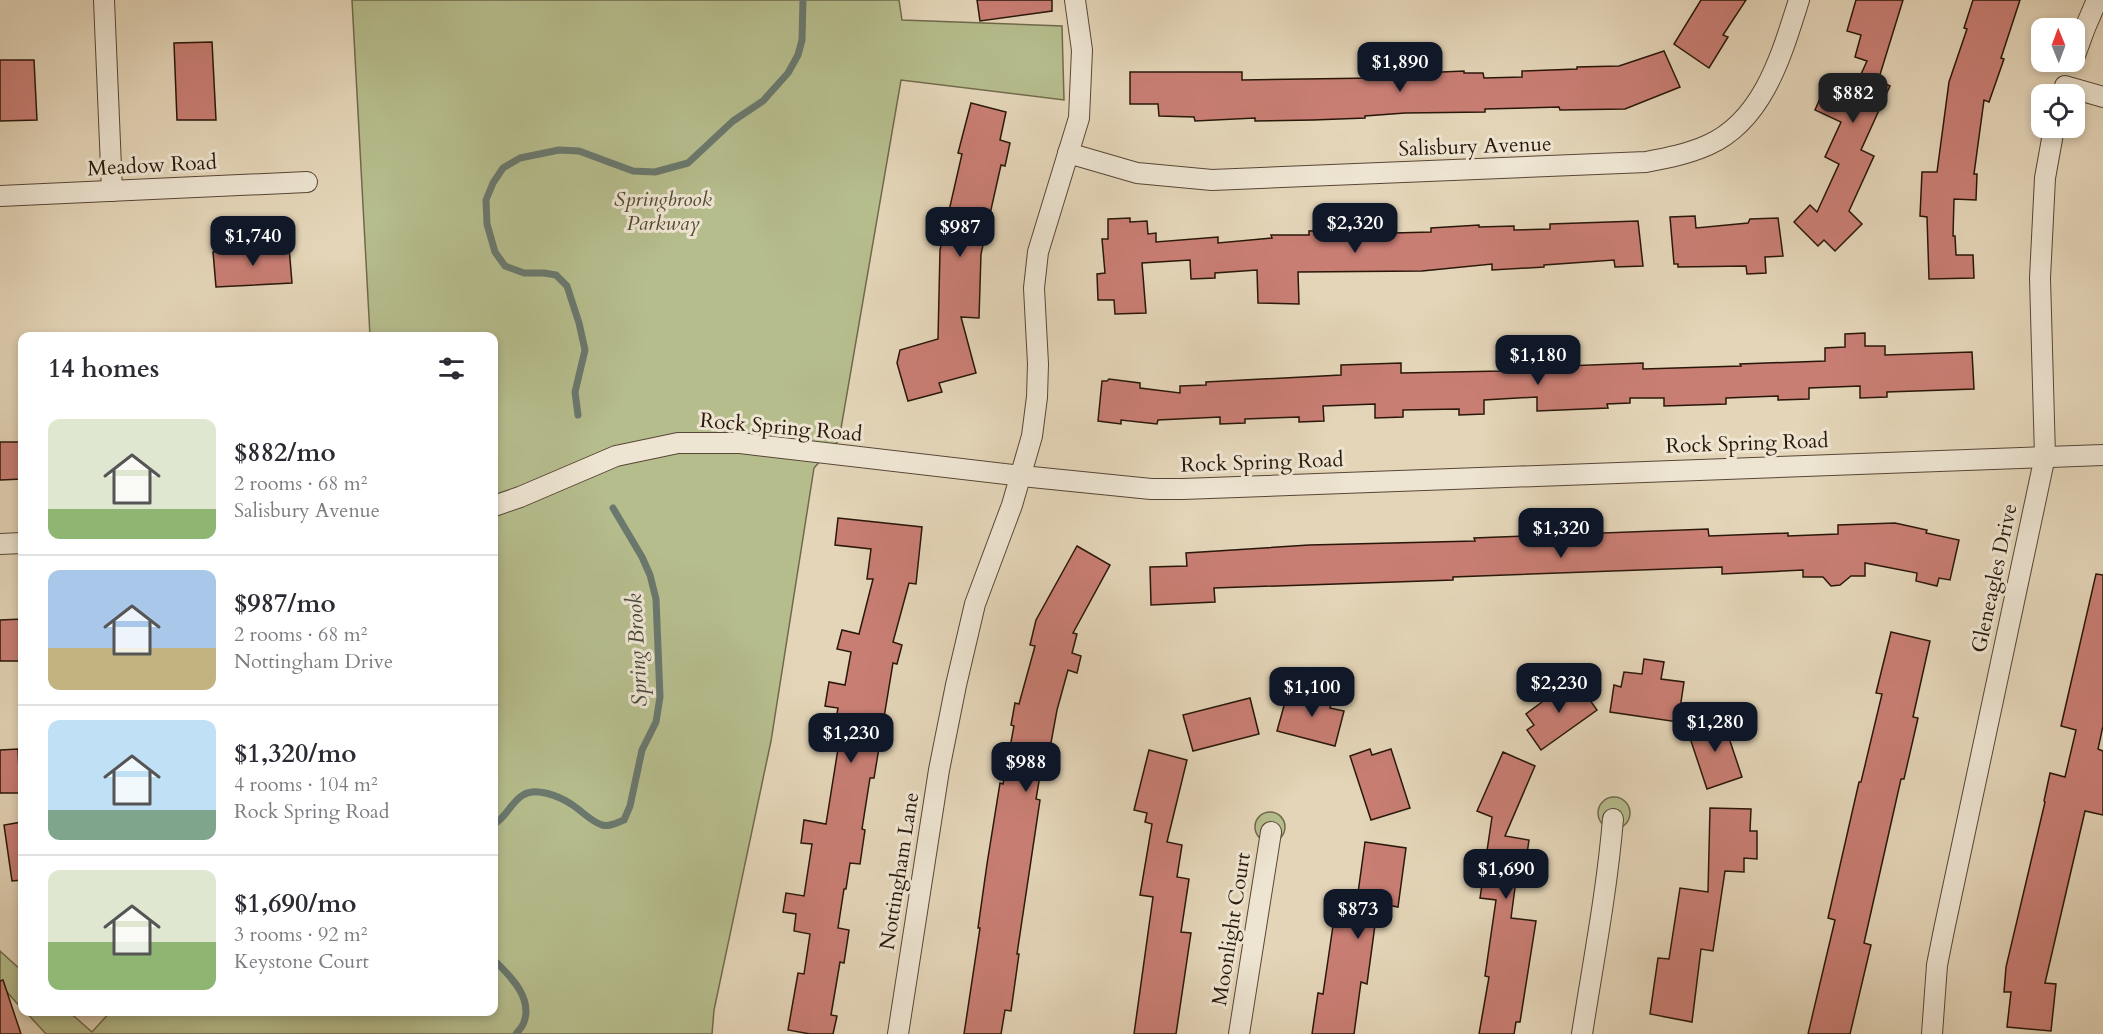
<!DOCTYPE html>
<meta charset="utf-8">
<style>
:root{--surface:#fff;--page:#f7f7f7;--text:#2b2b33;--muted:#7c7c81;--line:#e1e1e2;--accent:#111827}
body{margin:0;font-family:Cardo,serif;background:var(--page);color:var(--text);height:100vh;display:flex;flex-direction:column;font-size:22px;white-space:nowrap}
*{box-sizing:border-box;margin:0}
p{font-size:20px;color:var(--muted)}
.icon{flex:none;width:33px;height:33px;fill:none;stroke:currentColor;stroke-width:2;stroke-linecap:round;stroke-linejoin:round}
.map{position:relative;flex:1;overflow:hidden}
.panel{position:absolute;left:18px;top:332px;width:480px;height:684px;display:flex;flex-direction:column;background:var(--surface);border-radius:12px;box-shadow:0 3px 9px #0003}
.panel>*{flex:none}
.needle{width:39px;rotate:359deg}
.buttons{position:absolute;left:2031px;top:18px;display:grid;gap:12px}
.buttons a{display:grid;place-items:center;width:54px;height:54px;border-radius:12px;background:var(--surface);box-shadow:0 3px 9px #0003;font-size:30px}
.price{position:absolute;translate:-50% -51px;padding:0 14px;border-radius:12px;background:var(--accent);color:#fff;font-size:20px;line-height:39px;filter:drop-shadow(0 2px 3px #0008)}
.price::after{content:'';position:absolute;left:50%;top:36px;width:18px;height:14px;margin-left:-9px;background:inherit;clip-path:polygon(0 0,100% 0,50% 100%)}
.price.current{background:#222;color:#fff}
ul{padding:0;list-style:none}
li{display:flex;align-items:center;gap:18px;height:150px;padding:0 30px}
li+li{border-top:2px solid var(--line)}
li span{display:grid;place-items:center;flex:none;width:168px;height:120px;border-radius:12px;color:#555}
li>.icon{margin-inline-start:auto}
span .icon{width:72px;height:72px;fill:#fffc;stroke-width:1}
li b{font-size:26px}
h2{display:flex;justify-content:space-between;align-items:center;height:72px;padding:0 30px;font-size:26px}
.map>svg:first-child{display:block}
.green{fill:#b6bd8d;stroke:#706a4c;stroke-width:1.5}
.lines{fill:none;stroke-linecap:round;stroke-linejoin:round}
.stream{stroke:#6a786e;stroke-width:7}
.building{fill:#c97e74;stroke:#29170a;stroke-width:1.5}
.minor-casing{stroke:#584636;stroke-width:22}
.minor{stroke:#ede4d1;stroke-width:20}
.labels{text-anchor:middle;stroke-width:6;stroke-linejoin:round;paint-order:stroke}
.street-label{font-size:21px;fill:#29170a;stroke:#ede4d1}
.park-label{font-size:21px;font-style:italic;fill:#534931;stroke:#ede4d1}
.water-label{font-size:22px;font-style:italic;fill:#49483c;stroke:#ede4d1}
</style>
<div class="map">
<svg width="2103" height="1034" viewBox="0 0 2103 1034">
<rect width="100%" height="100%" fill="#e4d5b8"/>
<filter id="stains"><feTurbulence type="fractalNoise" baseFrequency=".00333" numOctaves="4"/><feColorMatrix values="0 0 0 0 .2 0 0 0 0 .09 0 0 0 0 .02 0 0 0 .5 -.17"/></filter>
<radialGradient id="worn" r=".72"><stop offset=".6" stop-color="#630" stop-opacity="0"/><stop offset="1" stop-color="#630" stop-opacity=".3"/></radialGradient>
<g class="green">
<path d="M 352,0 L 899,0 L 902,20 L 1062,26 L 1064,100 L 901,80 L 839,440 L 814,468 L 771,741 L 714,1010 L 712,1034 L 46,1034 L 25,1011 L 68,1011 L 92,1032 L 111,1011 L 494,1011 L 494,336 L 370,336 Z"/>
<circle cx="1614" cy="813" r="16"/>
<circle cx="1270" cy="827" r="15"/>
<path d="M 0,951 L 22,971 L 22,1009 L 0,984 Z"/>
</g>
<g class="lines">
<g class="stream">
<path d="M 578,415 L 575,392 L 585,350 L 579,323 L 567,286 L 556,275 L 544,273 L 524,273 L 505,266 L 495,252 L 487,224 L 486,200 L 493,183 L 503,168 L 520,158 L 559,150 L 579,151 L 633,171 L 655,172 L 688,163 L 733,121 L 763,101 L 788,73 L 798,55 L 802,40 L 803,0"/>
<path d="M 494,824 C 506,818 511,802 523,795 C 536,787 559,796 571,804 C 581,810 590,821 602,825 C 610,827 616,823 624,820 L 630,806 L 642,750 L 656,722 L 660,697 L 656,599 L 650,575 L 642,557 L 613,508"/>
<path d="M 494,960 C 509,975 533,997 524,1022 C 523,1026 519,1030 516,1034"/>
</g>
</g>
<g class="building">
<path d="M 977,0 L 1052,0 L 1052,11 L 980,21 Z"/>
<path d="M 1701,0 L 1746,0 L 1723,35 L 1728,37 L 1709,68 L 1674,44 Z"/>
<path d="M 1856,0 L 1903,0 L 1878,81 L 1890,86 L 1861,150 L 1874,156 L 1849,211 L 1862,224 L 1835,251 L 1824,240 L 1818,246 L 1794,222 L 1810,205 L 1817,212 L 1839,164 L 1825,157 L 1841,122 L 1815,110 L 1826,85 L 1851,96 L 1867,61 L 1855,57 L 1861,35 L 1847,31 Z"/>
<path d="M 1973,0 L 2020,0 L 2001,58 L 2004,59 L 1989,102 L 1984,100 L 1974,174 L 1977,174 L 1976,200 L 1954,199 L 1953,236 L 1955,236 L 1956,255 L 1973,255 L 1974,278 L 1929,279 L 1927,217 L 1920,216 L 1922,172 L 1937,172 L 1949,82 L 1967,29 L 1964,28 Z"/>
<path d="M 212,42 L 216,120 L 177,120 L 174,43 Z"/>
<path d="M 1664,51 L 1680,87 L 1625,109 L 1560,110 L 1559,107 L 1485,109 L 1485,112 L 1405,113 L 1365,116 L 1365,118 L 1313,120 L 1255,121 L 1255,118 L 1195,121 L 1194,117 L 1159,116 L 1158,104 L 1130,104 L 1130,72 L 1242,72 L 1242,80 L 1374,78 L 1373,75 L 1464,71 L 1464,73 L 1483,73 L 1484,78 L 1522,77 L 1522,71 L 1577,69 L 1577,67 L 1619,66 Z"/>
<path d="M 0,60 L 34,60 L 37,120 L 0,121 Z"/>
<path d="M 971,103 L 1006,112 L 1000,140 L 1010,143 L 1005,166 L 1001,165 L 981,254 L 979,318 L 961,317 L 976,373 L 939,383 L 942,392 L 908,401 L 897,363 L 900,350 L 938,339 L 940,250 L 962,154 L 958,153 Z"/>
<path d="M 1695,216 L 1696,228 L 1748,223 L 1750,219 L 1778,218 L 1783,256 L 1765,257 L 1766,273 L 1747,274 L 1746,266 L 1678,267 L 1678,264 L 1674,264 L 1670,217 Z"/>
<path d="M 1130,218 L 1130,222 L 1147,221 L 1148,234 L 1156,233 L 1156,242 L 1218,237 L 1218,243 L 1272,238 L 1271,235 L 1309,235 L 1309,231 L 1360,229 L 1360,232 L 1393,230 L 1393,233 L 1431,232 L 1431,228 L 1479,225 L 1479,227 L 1514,226 L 1514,230 L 1550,229 L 1550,224 L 1638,221 L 1643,266 L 1615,267 L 1614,260 L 1544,265 L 1544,267 L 1492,270 L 1492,264 L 1422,271 L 1298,272 L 1299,304 L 1258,303 L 1257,270 L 1215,273 L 1215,278 L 1191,279 L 1190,260 L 1142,263 L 1146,313 L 1115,314 L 1114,300 L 1098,300 L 1097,274 L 1105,273 L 1102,239 L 1108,239 L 1108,219 Z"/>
<path d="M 289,247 L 292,283 L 216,287 L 213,252 Z"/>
<path d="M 1865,333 L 1865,346 L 1885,346 L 1885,355 L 1972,352 L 1974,389 L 1887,392 L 1887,397 L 1860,398 L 1860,386 L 1809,388 L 1809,399 L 1778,400 L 1778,396 L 1726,398 L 1726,404 L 1664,406 L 1664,398 L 1630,398 L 1630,403 L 1607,404 L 1608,408 L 1537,411 L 1537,397 L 1484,400 L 1484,414 L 1459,415 L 1459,409 L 1403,410 L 1403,417 L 1375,418 L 1375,404 L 1323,406 L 1324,421 L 1299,422 L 1299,417 L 1245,419 L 1245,423 L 1220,424 L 1220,417 L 1158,420 L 1157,424 L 1121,420 L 1121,424 L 1098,421 L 1102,381 L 1107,381 L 1109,379 L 1140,383 L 1140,388 L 1180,393 L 1180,386 L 1206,385 L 1206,382 L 1341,375 L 1341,365 L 1401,363 L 1401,373 L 1502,371 L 1502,360 L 1515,360 L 1515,355 L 1530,354 L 1530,344 L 1564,342 L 1565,366 L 1643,363 L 1643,369 L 1741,366 L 1740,364 L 1825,361 L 1825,348 L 1845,347 L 1845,334 Z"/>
<path d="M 0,442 L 22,442 L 22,479 L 0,480 Z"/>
<path d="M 838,518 L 922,527 L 916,584 L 909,583 L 893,642 L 902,645 L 897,664 L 893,663 L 874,778 L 870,778 L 862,829 L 865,830 L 860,864 L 850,863 L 846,889 L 844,889 L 838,928 L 849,930 L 844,963 L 840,962 L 831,1015 L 837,1016 L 833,1034 L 810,1034 L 788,1030 L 798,973 L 804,974 L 810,934 L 794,931 L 796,914 L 783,912 L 786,893 L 804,896 L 812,844 L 801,843 L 804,820 L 826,824 L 841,730 L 834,729 L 838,708 L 825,706 L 829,682 L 845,685 L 851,652 L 837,649 L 842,630 L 859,634 L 873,579 L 867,579 L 871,549 L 835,545 Z"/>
<path d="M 1895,523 L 1927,530 L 1926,533 L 1959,540 L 1950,580 L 1939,578 L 1937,586 L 1916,581 L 1917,573 L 1865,563 L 1865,576 L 1851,576 L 1840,585 L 1831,586 L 1823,577 L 1803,577 L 1803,570 L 1722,574 L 1722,567 L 1453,577 L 1453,580 L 1214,588 L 1215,602 L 1151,605 L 1150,567 L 1187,566 L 1186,553 L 1309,545 L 1475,541 L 1474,538 L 1708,529 L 1709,536 L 1788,533 L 1788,536 L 1838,534 L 1838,525 Z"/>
<path d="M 1077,546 L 1110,565 L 1073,633 L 1077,634 L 1072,653 L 1081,656 L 1077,673 L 1068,670 L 1057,710 L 1048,759 L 1043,758 L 1036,799 L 1040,800 L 1017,954 L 1019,954 L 1011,1011 L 1005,1010 L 1001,1034 L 964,1034 L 980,928 L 978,928 L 987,864 L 1000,783 L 1003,784 L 1014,726 L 1011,725 L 1015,703 L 1019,704 L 1035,646 L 1030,645 L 1036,620 Z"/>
<path d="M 2096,574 L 2103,575 L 2103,726 L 2098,749 L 2103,751 L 2103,815 L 2085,811 L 2068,884 L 2045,983 L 2056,984 L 2051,1031 L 2007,1027 L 2011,992 L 2004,992 L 2006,967 L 2045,802 L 2044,801 L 2050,773 L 2065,777 L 2076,730 L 2061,726 Z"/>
<path d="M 22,619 L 22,661 L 0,661 L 0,620 Z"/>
<path d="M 1891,632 L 1930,641 L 1913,717 L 1918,718 L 1904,779 L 1901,779 L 1864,943 L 1871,945 L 1850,1034 L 1808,1034 L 1835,920 L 1828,918 L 1859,782 L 1861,782 L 1882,694 L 1876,693 Z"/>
<path d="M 1644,659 L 1664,662 L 1661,679 L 1684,682 L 1678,722 L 1610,712 L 1614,685 L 1621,687 L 1624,672 L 1642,674 Z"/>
<path d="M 1574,678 L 1597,710 L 1541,750 L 1527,730 L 1534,725 L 1526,714 Z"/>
<path d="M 1316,687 L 1334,692 L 1330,708 L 1344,711 L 1335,746 L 1277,731 L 1287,695 L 1312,701 Z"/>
<path d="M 1250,698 L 1259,734 L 1193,751 L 1183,715 Z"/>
<path d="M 1722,717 L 1742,777 L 1707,789 L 1687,729 Z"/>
<path d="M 18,749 L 20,793 L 0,793 L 0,750 Z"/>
<path d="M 1370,749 L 1372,755 L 1391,749 L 1410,808 L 1371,820 L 1350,756 Z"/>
<path d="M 1149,750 L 1187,760 L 1167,842 L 1182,845 L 1177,877 L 1189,879 L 1181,932 L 1191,933 L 1176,1034 L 1134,1034 L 1153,897 L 1140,895 L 1152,824 L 1145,822 L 1147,813 L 1134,810 Z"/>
<path d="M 1503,752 L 1535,766 L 1505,836 L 1529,840 L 1523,881 L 1516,880 L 1511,918 L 1536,921 L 1520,1022 L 1516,1022 L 1514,1034 L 1479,1034 L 1489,977 L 1485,976 L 1496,900 L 1480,898 L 1492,817 L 1477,811 Z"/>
<path d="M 1710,808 L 1751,809 L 1750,831 L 1757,831 L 1757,859 L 1744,858 L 1744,872 L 1725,871 L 1713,951 L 1701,949 L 1692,1022 L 1650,1014 L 1658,958 L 1669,959 L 1680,888 L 1708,892 Z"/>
<path d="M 22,822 L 22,880 L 12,881 L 4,825 Z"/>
<path d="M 1365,842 L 1406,848 L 1398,907 L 1378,903 L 1367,984 L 1361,982 L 1354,1034 L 1312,1034 L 1318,993 L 1323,994 L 1334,919 L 1354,922 Z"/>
<path d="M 3,980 L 21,1034 L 0,1034 L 0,981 Z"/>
</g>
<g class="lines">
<defs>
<g id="minor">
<path d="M 104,0 L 112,191"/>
<path d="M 2074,58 L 2085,28 L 2097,0"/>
<path d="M 2065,86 L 2103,97"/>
<path d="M 1068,153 L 1137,173 L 1212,180 L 1646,162 C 1667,158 1688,154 1708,145 C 1764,120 1782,53 1799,0"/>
<path d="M 0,196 L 307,182"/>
<path d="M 494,506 L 520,497 L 616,456 L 678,443 L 740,443 L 1022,476 L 1151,489 L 1183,489 L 2103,455"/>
<path d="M 0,544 L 22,543"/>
<path d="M 898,1034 L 939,770 L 956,685 L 975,604 L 1012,505 L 1032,436 L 1037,397 L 1038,364 L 1034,288 L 1038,252 L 1079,118 L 1082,50 L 1075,0"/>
<path d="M 1239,1034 L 1271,832"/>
<path d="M 1582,1034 C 1593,963 1607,891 1613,819"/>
<path d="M 1932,1034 L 1937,965 L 1944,930 L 2045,456 L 2040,278 L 2045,178 L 2054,128"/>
</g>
</defs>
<use href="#minor" class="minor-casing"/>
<use href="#minor" class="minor"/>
</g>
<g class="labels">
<g class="street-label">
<text transform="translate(1475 146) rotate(-2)" y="7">Salisbury Avenue</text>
<text transform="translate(152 165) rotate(-3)" y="7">Meadow Road</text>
<text transform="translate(781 427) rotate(5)" y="7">Rock Spring Road</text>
<text transform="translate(1747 443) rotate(-2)" y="7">Rock Spring Road</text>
<text transform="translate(1262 462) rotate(-2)" y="7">Rock Spring Road</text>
<text transform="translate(1994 578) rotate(-78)" y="7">Gleneagles Drive</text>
<text transform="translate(899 871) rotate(-81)" y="7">Nottingham Lane</text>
<text transform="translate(1231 929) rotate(-81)" y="7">Moonlight Court</text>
</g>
<g class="park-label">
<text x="663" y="206">Springbrook<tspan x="663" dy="24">Parkway</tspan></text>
</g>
<g class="water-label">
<text transform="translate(636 650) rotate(-93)" y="8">Spring Brook</text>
</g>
</g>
<rect width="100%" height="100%" filter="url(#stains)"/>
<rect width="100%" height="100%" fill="url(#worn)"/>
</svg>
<div class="buttons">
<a><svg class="needle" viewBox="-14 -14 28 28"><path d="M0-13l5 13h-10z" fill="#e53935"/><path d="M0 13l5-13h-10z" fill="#7c7c81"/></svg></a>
<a><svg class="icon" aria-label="locate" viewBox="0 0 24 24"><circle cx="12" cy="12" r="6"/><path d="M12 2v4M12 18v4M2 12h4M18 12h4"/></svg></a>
</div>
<b class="price" style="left:1400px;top:93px">$1,890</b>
<b class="price current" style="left:1853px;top:124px">$882</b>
<b class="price" style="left:1355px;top:254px">$2,320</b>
<b class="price" style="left:960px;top:258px">$987</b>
<b class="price" style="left:253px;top:267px">$1,740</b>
<b class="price" style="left:1538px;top:386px">$1,180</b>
<b class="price" style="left:1561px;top:559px">$1,320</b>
<b class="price" style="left:1559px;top:714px">$2,230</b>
<b class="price" style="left:1312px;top:718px">$1,100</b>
<b class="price" style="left:1715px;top:753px">$1,280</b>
<b class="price" style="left:851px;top:764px">$1,230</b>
<b class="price" style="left:1026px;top:793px">$988</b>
<b class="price" style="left:1506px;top:900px">$1,690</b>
<b class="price" style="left:1358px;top:940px">$873</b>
<section class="panel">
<h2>14 homes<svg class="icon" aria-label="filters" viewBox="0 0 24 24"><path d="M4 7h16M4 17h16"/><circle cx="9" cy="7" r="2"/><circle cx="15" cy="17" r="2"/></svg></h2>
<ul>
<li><span style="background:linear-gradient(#dfe7d0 75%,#8fb573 0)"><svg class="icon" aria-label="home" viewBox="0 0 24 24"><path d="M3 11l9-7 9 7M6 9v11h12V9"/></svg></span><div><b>$882/mo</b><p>2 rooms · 68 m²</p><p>Salisbury Avenue</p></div></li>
<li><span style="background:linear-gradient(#a9c7e8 65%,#c2b280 0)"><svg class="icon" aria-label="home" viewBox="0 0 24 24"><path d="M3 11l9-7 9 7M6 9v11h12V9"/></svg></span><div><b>$987/mo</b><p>2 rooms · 68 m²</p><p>Nottingham Drive</p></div></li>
<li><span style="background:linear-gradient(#bfe0f5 75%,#7fa58c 0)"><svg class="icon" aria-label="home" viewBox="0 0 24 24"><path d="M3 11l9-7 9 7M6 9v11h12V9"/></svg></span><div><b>$1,320/mo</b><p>4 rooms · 104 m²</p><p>Rock Spring Road</p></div></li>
<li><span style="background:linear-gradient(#dfe7d0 60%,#8fb573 0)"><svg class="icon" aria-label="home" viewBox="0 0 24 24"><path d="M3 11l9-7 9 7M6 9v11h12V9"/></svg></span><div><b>$1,690/mo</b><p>3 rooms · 92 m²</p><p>Keystone Court</p></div></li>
</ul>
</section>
</div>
